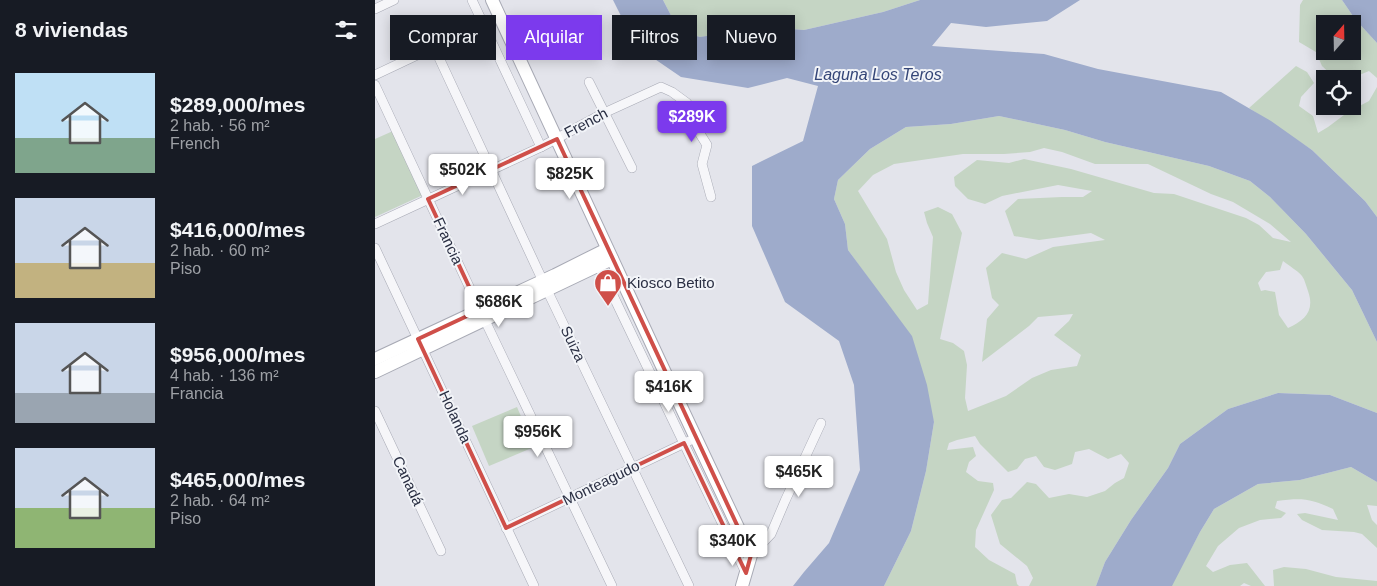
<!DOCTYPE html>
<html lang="es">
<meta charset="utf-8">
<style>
:root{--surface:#171b24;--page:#20242c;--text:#f1f3f6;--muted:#9ea1a6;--accent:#7c3aed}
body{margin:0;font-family:Helvetica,sans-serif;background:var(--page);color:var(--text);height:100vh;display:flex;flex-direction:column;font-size:19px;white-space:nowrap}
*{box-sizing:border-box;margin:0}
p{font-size:16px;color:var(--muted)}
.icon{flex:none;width:28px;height:28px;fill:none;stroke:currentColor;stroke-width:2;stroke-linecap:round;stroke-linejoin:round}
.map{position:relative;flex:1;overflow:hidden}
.sheet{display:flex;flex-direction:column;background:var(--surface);width:375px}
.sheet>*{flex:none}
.hud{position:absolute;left:15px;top:15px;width:475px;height:45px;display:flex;gap:10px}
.needle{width:32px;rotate:20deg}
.controls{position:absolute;left:941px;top:15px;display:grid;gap:10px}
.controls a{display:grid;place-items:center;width:45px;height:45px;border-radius:0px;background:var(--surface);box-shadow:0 2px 12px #0003;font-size:25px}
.price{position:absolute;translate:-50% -42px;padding:0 11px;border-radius:5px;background:#fff;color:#222;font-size:16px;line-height:32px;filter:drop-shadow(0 1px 2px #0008)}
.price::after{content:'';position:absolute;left:50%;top:30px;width:15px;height:11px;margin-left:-8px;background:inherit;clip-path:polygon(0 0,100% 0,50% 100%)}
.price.selected{background:var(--accent);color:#fff}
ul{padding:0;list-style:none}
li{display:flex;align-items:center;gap:15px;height:125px;padding:0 15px}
li span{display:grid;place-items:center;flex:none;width:140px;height:100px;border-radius:0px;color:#555}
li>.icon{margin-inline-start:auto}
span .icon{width:60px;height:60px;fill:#fffc;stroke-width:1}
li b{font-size:21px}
h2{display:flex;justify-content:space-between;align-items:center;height:60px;padding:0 15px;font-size:21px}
.chip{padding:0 18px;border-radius:0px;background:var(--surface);box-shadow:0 2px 12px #0003;font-size:18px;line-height:45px}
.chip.selected{background:var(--accent);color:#fff}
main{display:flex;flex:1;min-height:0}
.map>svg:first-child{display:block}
.green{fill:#c5d5c4;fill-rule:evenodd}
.water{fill:#9eabcb}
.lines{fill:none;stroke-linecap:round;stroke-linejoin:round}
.street-casing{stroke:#a8aab5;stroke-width:10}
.secondary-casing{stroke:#a8aab5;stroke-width:14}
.street{stroke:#f6f6f9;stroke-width:9}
.secondary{stroke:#fff;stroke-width:12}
.marked{fill:none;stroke:#cf4f49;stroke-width:4;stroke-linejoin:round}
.labels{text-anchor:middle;stroke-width:4;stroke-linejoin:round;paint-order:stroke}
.street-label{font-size:15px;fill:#2a2f43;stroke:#f2f4f8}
.poi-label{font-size:15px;fill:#2a2f43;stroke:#f2f4f8;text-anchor:start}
.water-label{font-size:16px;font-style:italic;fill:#344577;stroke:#f2f4f8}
</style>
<main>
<section class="sheet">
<h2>8 viviendas<svg class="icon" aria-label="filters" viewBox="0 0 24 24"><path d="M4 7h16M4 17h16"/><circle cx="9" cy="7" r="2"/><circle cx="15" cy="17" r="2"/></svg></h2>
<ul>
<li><span style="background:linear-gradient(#bfe0f5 65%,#7fa58c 0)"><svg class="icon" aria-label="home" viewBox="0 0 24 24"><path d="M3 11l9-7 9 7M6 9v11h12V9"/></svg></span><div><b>$289,000/mes</b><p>2 hab. · 56 m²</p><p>French</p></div></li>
<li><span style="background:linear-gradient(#c9d6e8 65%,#c2b280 0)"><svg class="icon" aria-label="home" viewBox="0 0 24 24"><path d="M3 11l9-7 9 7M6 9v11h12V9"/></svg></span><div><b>$416,000/mes</b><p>2 hab. · 60 m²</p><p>Piso</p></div></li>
<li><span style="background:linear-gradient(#c9d6e8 70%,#9aa5b1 0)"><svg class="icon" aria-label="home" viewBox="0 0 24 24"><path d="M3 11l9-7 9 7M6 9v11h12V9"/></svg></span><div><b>$956,000/mes</b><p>4 hab. · 136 m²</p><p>Francia</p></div></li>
<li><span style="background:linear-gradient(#c9d6e8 60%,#8fb573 0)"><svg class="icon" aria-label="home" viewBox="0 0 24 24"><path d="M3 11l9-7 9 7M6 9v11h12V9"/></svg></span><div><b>$465,000/mes</b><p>2 hab. · 64 m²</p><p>Piso</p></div></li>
</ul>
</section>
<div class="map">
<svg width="1002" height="586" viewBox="0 0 1002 586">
<rect width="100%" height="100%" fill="#e3e4eb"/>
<g class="green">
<path d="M 288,0 L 545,0 L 508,12 L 429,30 L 387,27 L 325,37 L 304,31 Z"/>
<path d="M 928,0 L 967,0 L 980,19 L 1002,43 L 1002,78 L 994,71 L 975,79 L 961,79 L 947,66 L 941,52 L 924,42 L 925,5 ZM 950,24 L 978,24 L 978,51 L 950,51 Z"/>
<path d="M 921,66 L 932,72 L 939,83 L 926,97 L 924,106 L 938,116 L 943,133 L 953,127 L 973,112 L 994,101 L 1002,87 L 1002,217 L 990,201 L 937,150 L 874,108 Z"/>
<path d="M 624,116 L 690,130 L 730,142 L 834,166 L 875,181 L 895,197 L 931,234 L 977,290 L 1002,342 L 1002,413 L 955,395 L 903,393 L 853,409 L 805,444 L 793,468 L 756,520 L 730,562 L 721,586 L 654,586 L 658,578 L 652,566 L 625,544 L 616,515 L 627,500 L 636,498 L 652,482 L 661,484 L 674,498 L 694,494 L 712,497 L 730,491 L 740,483 L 749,478 L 754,463 L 746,454 L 733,459 L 714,449 L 700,452 L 697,464 L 680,470 L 669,467 L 661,456 L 650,459 L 642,469 L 633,472 L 605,444 L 600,436 L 582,440 L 574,443 L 572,450 L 598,447 L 601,456 L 594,462 L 591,472 L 603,481 L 618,483 L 619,490 L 601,530 L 600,547 L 614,560 L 640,574 L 642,584 L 644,586 L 509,586 L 536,531 L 551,471 L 559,422 L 497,283 L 473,250 L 470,224 L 459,199 L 463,180 L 495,149 L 531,127 L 576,124 ZM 669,148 L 687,152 L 720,164 L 773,164 L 836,194 L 858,202 L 895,224 L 916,242 L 898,238 L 884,225 L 871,218 L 799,194 L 779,193 L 696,169 L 649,159 L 634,163 L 602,160 L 579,177 L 580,186 L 593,199 L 610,204 L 627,196 L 683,185 L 717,191 L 708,197 L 687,197 L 643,199 L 630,211 L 639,236 L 664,240 L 716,233 L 730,240 L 678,247 L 651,259 L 627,253 L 611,268 L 617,298 L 624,305 L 612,319 L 607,362 L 654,326 L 663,317 L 698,314 L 694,321 L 679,335 L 706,355 L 702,366 L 676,370 L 657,378 L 631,396 L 593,411 L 590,398 L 592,365 L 589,351 L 578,343 L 565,339 L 587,233 L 577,214 L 563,207 L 549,212 L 552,223 L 558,237 L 553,304 L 542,310 L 529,290 L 521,272 L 512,239 L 483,191 L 498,175 L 519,164 L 588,154 L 629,154 L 655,152 ZM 908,261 C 914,266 922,270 927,276 C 930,280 931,286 933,291 C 940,311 930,320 913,328 L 904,315 L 900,292 L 890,290 L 886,291 L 883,283 L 891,272 L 905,270 Z"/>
<path d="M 18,131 L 48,195 L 0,217 L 0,139 Z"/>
<path d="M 142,407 L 159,447 L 114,466 L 97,426 Z"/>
<path d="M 976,467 L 1002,482 L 1002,506 L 992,505 L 997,520 L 1002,525 L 1002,548 L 987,534 L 979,532 L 947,530 L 927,520 L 922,514 L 930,513 L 963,520 L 958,509 C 935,498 926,498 902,501 L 900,508 L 911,513 L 906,518 L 885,520 L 864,528 L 843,546 L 831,566 L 838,572 L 855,565 L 872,563 L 890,586 L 876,586 L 869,583 L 865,586 L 796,586 L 825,532 L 839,509 L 883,484 L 925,480 Z"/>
<path d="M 909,567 L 931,569 L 961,577 L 1002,581 L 1002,586 L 899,586 L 898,570 Z"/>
</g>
<g class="water">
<path d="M 238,0 L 288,0 L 304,31 L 325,37 L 387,27 L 429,30 L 508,12 L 545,0 L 705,0 L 672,21 L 611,27 L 576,23 L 557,46 L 669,54 L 723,69 L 846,92 L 896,121 L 937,150 L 990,201 L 1002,217 L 1002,342 L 977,290 L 931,234 L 895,197 L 875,181 L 834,166 L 730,142 L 690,130 L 624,116 L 576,124 L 531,127 L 495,149 L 463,180 L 459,199 L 470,224 L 473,250 L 537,336 L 552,385 L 559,422 L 551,471 L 536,531 L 509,586 L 418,586 L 429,572 L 454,543 L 485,470 L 479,385 L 464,341 L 410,302 L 377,226 L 377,166 L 428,141 L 443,86 L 412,78 L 373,88 L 306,77 L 271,53 L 255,34 Z"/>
<path d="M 967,0 L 1002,0 L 1002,43 L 980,19 Z"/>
<path d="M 903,393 L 955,395 L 1002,413 L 1002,482 L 976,467 L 925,480 L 883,484 L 839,509 L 825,532 L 797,586 L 721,586 L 730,562 L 756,520 L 793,468 L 805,444 L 853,409 Z"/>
</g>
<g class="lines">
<defs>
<g id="street">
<path d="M 97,0 L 166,147"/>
<path d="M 0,9 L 19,0"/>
<path d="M 59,47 L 172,290 L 314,586"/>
<path d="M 0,75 L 108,24"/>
<path d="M 214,82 L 257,168"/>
<path d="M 0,85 L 105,310 L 237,586"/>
<path d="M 0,224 L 166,147 L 229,113 L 286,87 L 297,92 L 312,103 L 322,129 L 332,145 L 327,164 L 336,197"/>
<path d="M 0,248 L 159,586"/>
<path d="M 222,262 L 371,573"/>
<path d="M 0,411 L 66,551"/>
<path d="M 131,528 L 314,441"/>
<path d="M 376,555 L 396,534 L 410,501 L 446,423"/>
</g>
<g id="secondary">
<path d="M 117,0 L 286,364 L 376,555 L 367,586"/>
<path d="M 0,359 L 180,275 L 232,249"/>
<path d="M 0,372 L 237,259"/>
</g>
</defs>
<use href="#street" class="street-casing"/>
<use href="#secondary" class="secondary-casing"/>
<use href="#street" class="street"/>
<use href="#secondary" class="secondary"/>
</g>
<path class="marked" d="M 182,139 L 376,555 L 371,573 L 309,443 L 131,528 L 43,339 L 105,310 L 53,199 Z"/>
<defs>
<symbol id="shop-pin" viewBox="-11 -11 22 30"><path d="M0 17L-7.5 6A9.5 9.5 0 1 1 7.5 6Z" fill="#cf4f49" stroke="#f2f4f8"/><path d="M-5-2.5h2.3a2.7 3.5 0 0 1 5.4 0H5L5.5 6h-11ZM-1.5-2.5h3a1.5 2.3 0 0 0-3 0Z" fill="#fff"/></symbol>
</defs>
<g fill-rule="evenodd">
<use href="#shop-pin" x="217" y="267" width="32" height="43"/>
</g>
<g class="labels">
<g class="street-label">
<text transform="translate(211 123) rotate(-28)" y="5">French</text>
<text transform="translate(73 241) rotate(65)" y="5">Francia</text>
<text transform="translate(198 344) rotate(64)" y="5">Suiza</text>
<text transform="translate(80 417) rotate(65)" y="5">Holanda</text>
<text transform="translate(33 481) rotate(65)" y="5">Canadá</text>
<text transform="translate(226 483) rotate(-26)" y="5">Monteagudo</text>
</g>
<g class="poi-label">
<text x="252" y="288">Kiosco Betito</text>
</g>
<g class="water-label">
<text x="503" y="80">Laguna Los Teros</text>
</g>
</g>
</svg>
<div class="controls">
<a><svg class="needle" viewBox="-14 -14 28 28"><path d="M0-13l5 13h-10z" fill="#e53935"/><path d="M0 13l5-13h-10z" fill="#9ea1a6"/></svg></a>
<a><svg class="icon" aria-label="locate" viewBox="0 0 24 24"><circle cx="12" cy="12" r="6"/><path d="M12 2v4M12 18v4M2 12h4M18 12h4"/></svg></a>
</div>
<b class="price selected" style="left:317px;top:143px">$289K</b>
<b class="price" style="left:88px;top:196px">$502K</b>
<b class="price" style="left:195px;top:200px">$825K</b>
<b class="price" style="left:124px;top:328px">$686K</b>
<b class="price" style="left:294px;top:413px">$416K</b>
<b class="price" style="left:163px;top:458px">$956K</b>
<b class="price" style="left:424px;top:498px">$465K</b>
<b class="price" style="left:358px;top:567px">$340K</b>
<div class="hud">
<a class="chip">Comprar</a>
<a class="chip selected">Alquilar</a>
<a class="chip">Filtros</a>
<a class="chip">Nuevo</a>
</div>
</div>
</main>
